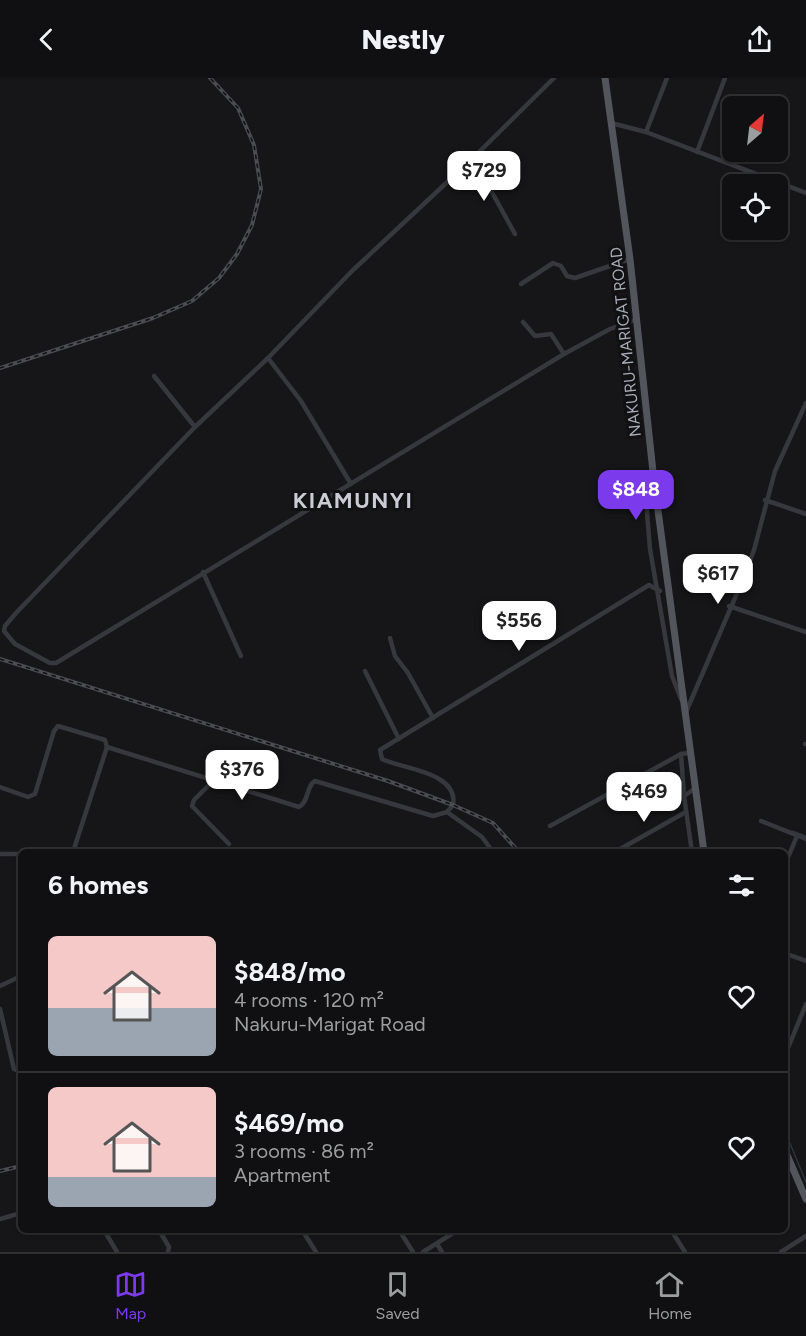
<!DOCTYPE html>
<meta charset="utf-8">
<style>
:root{--surface:#101012;--page:#19191b;--text:#f1f3f6;--muted:#9c9d9f;--line:#303032;--accent:#7c3aed}
body{margin:0;font-family:Figtree,sans-serif;background:var(--page);color:var(--text);height:100vh;display:flex;flex-direction:column;font-size:22px;white-space:nowrap}
*{box-sizing:border-box;margin:0}
p{font-size:20px;color:var(--muted)}
.icon{flex:none;width:33px;height:33px;fill:none;stroke:currentColor;stroke-width:2;stroke-linecap:round;stroke-linejoin:round}
.map{position:relative;flex:1;overflow:hidden}
.sheet{position:absolute;left:18px;top:771px;width:770px;height:384px;display:flex;flex-direction:column;background:var(--surface);border-radius:9px;box-shadow:0 2px 4px #0004,0 0 0 2px var(--line)}
.sheet>*{flex:none}
.needle{width:39px;rotate:28deg}
.tools{position:absolute;left:722px;top:18px;display:grid;gap:12px}
.tools a{display:grid;place-items:center;width:66px;height:66px;border-radius:9px;background:var(--surface);box-shadow:0 2px 4px #0004,0 0 0 2px var(--line);font-size:30px}
.price{position:absolute;translate:-50% -51px;padding:0 14px;border-radius:12px;background:#fff;color:#222;font-size:20px;line-height:39px;filter:drop-shadow(0 2px 3px #0008)}
.price::after{content:'';position:absolute;left:50%;top:36px;width:18px;height:14px;margin-left:-9px;background:inherit;clip-path:polygon(0 0,100% 0,50% 100%)}
.price.on{background:var(--accent);color:#fff}
ul{padding:0;list-style:none}
li{display:flex;align-items:center;gap:18px;height:150px;padding:0 30px}
li+li{border-top:2px solid var(--line)}
li span{display:grid;place-items:center;flex:none;width:168px;height:120px;border-radius:9px;color:#555}
li>.icon{margin-inline-start:auto}
span .icon{width:72px;height:72px;fill:#fffc;stroke-width:1}
li b{font-size:26px}
h2{display:flex;justify-content:space-between;align-items:center;height:72px;padding:0 30px;font-size:26px}
header{display:flex;justify-content:space-between;align-items:center;height:78px;padding:0 30px;background:var(--surface);font-size:27px;font-weight:800}
.menu{display:flex;justify-content:space-around;align-items:center;height:84px;border-top:2px solid var(--line);background:var(--surface);font-size:16px;color:var(--muted)}
.menu a{display:grid;justify-items:center;gap:3px}
.menu .on{color:var(--accent)}
.map>svg:first-child{display:block}
.lines{fill:none;stroke-linecap:round;stroke-linejoin:round}
.stream{stroke:#2c353c;stroke-width:1.5}
.street{stroke:#37383d;stroke-width:4.5}
.primary{stroke:#53555c;stroke-width:7}
.rail-casing{stroke:#4a4c52;stroke-width:4}
.rail{stroke:#111113;stroke-width:1.5;stroke-dasharray:4.5;stroke-linecap:butt}
.labels{text-anchor:middle;stroke-width:6;stroke-linejoin:round;paint-order:stroke}
.street-label{font-size:16px;fill:#a8adb8;stroke:#111113}
.district-label{font-size:22px;font-weight:bold;letter-spacing:1.5px;fill:#c9ccd4;stroke:#111113}
</style>
<header><svg class="icon" aria-label="back" viewBox="0 0 24 24"><path d="M15 5l-7 7 7 7"/></svg>Nestly<svg class="icon" aria-label="share" viewBox="0 0 24 24"><path d="M12 15V3M7 8l5-5 5 5M5 13v7h14v-7"/></svg></header>
<div class="map">
<svg width="806" height="1174" viewBox="0 0 806 1174">
<rect width="100%" height="100%" fill="#161618"/>
<g class="lines">
<g class="stream">
<path d="M 792,753 L 806,758"/>
<path d="M 784,1051 L 806,1104"/>
</g>
<g class="street">
<path d="M 554,0 L 473,80 L 352,193 L 268,280 L 195,349 L 16,535 L 5,548 L 4,553 L 15,566 L 50,585 L 56,585 L 564,276 L 610,251 L 637,241"/>
<path d="M 611,45 L 646,54 L 806,115"/>
<path d="M 646,54 L 667,0"/>
<path d="M 697,74 L 725,0"/>
<path d="M 473,80 L 515,156"/>
<path d="M 521,206 L 553,185 L 561,188 L 567,198 L 575,200 L 630,181"/>
<path d="M 523,244 L 535,258 L 551,256 L 564,276"/>
<path d="M 268,280 L 301,323 L 351,406"/>
<path d="M 154,298 L 195,349"/>
<path d="M 654,403 L 649,404 L 645,410 L 650,471 L 672,598 L 681,621"/>
<path d="M 765,422 L 806,436"/>
<path d="M 203,494 L 241,578"/>
<path d="M 729,528 L 806,554"/>
<path d="M 390,560 L 395,578 L 408,595 L 433,640"/>
<path d="M 365,593 L 399,661"/>
<path d="M 686,634 L 744,499 L 754,472 L 775,393 L 806,325"/>
<path d="M 805,666 L 806,666"/>
<path d="M 681,676 L 684,718"/>
<path d="M 214,702 L 194,722 L 192,728 L 229,766"/>
<path d="M 0,709 L 28,719 L 35,716 L 54,653 L 58,648 L 105,662 L 107,669"/>
<path d="M 447,734 L 482,759 L 493,774"/>
<path d="M 761,743 L 806,761"/>
<path d="M 550,748 L 681,676 L 689,675"/>
<path d="M 73,774 L 107,669 L 299,729 C 309,724 306,708 315,703 L 433,738 L 447,734 L 453,727 C 459,694 402,691 382,681 L 380,672 L 649,507 L 660,513"/>
<path d="M 425,774 L 428,773"/>
<path d="M 615,774 L 684,735"/>
<path d="M 692,774 L 684,718 L 694,711"/>
<path d="M 0,776 L 21,776"/>
<path d="M 784,789 L 797,758"/>
<path d="M 784,875 L 806,883"/>
<path d="M 0,908 L 21,898"/>
<path d="M 0,931 L 14,991 L 21,994"/>
<path d="M 784,980 L 806,926"/>
<path d="M 0,1141 L 21,1135"/>
<path d="M 104,1152 L 117,1174"/>
<path d="M 159,1152 L 169,1169 L 168,1174"/>
<path d="M 302,1152 L 316,1174"/>
<path d="M 399,1152 L 413,1174"/>
<path d="M 671,1152 L 685,1174"/>
<path d="M 437,1166 L 442,1174"/>
<path d="M 423,1174 L 458,1152"/>
<path d="M 781,1174 L 806,1158"/>
</g>
<g class="primary">
<path d="M 605,0 L 630,181 L 654,403 L 704,774"/>
<path d="M 784,1070 L 806,1121"/>
</g>
<defs>
<g id="rail">
<path d="M 0,290 L 153,240 L 192,223 L 219,200 L 237,176 L 252,147 L 261,111 L 254,67 L 238,30 L 210,0"/>
<path d="M 0,581 L 388,703 L 453,727 L 493,745 L 519,774"/>
<path d="M 0,1093 L 21,1088"/>
</g>
</defs>
<use href="#rail" class="rail-casing"/>
<use href="#rail" class="rail"/>
</g>
<g class="labels">
<g class="street-label">
<text transform="translate(625 264) rotate(-96)" y="6">NAKURU-MARIGAT ROAD</text>
</g>
<g class="district-label">
<text x="353" y="430">KIAMUNYI</text>
</g>
</g>
</svg>
<div class="tools">
<a><svg class="needle" viewBox="-14 -14 28 28"><path d="M0-13l5 13h-10z" fill="#e53935"/><path d="M0 13l5-13h-10z" fill="#9c9d9f"/></svg></a>
<a><svg class="icon" aria-label="locate" viewBox="0 0 24 24"><circle cx="12" cy="12" r="6"/><path d="M12 2v4M12 18v4M2 12h4M18 12h4"/></svg></a>
</div>
<b class="price" style="left:484px;top:124px">$729</b>
<b class="price on" style="left:636px;top:443px">$848</b>
<b class="price" style="left:718px;top:527px">$617</b>
<b class="price" style="left:519px;top:574px">$556</b>
<b class="price" style="left:242px;top:723px">$376</b>
<b class="price" style="left:644px;top:745px">$469</b>
<section class="sheet">
<h2>6 homes<svg class="icon" aria-label="filters" viewBox="0 0 24 24"><path d="M4 7h16M4 17h16"/><circle cx="9" cy="7" r="2"/><circle cx="15" cy="17" r="2"/></svg></h2>
<ul>
<li><span style="background:linear-gradient(#f6c9c9 60%,#9aa5b1 0)"><svg class="icon" aria-label="home" viewBox="0 0 24 24"><path d="M3 11l9-7 9 7M6 9v11h12V9"/></svg></span><div><b>$848/mo</b><p>4 rooms · 120 m²</p><p>Nakuru-Marigat Road</p></div><svg class="icon" aria-label="heart" viewBox="0 0 24 24"><path d="M12 20l-8-8c-3-5 5-10 8-4 3-6 11-1 8 4z"/></svg></li>
<li><span style="background:linear-gradient(#f6c9c9 75%,#9aa5b1 0)"><svg class="icon" aria-label="home" viewBox="0 0 24 24"><path d="M3 11l9-7 9 7M6 9v11h12V9"/></svg></span><div><b>$469/mo</b><p>3 rooms · 86 m²</p><p>Apartment</p></div><svg class="icon" aria-label="heart" viewBox="0 0 24 24"><path d="M12 20l-8-8c-3-5 5-10 8-4 3-6 11-1 8 4z"/></svg></li>
</ul>
</section>
</div>
<nav class="menu">
<a class="on"><svg class="icon" aria-label="map" viewBox="0 0 24 24"><path d="M3 6l6-2 6 2 6-2v14l-6 2-6-2-6 2zM9 4v14M15 6v14"/></svg>Map</a>
<a><svg class="icon" aria-label="saved" viewBox="0 0 24 24"><path d="M7 4h10v16l-5-4-5 4z"/></svg>Saved</a>
<a><svg class="icon" aria-label="home" viewBox="0 0 24 24"><path d="M3 11l9-7 9 7M6 9v11h12V9"/></svg>Home</a>
</nav>
